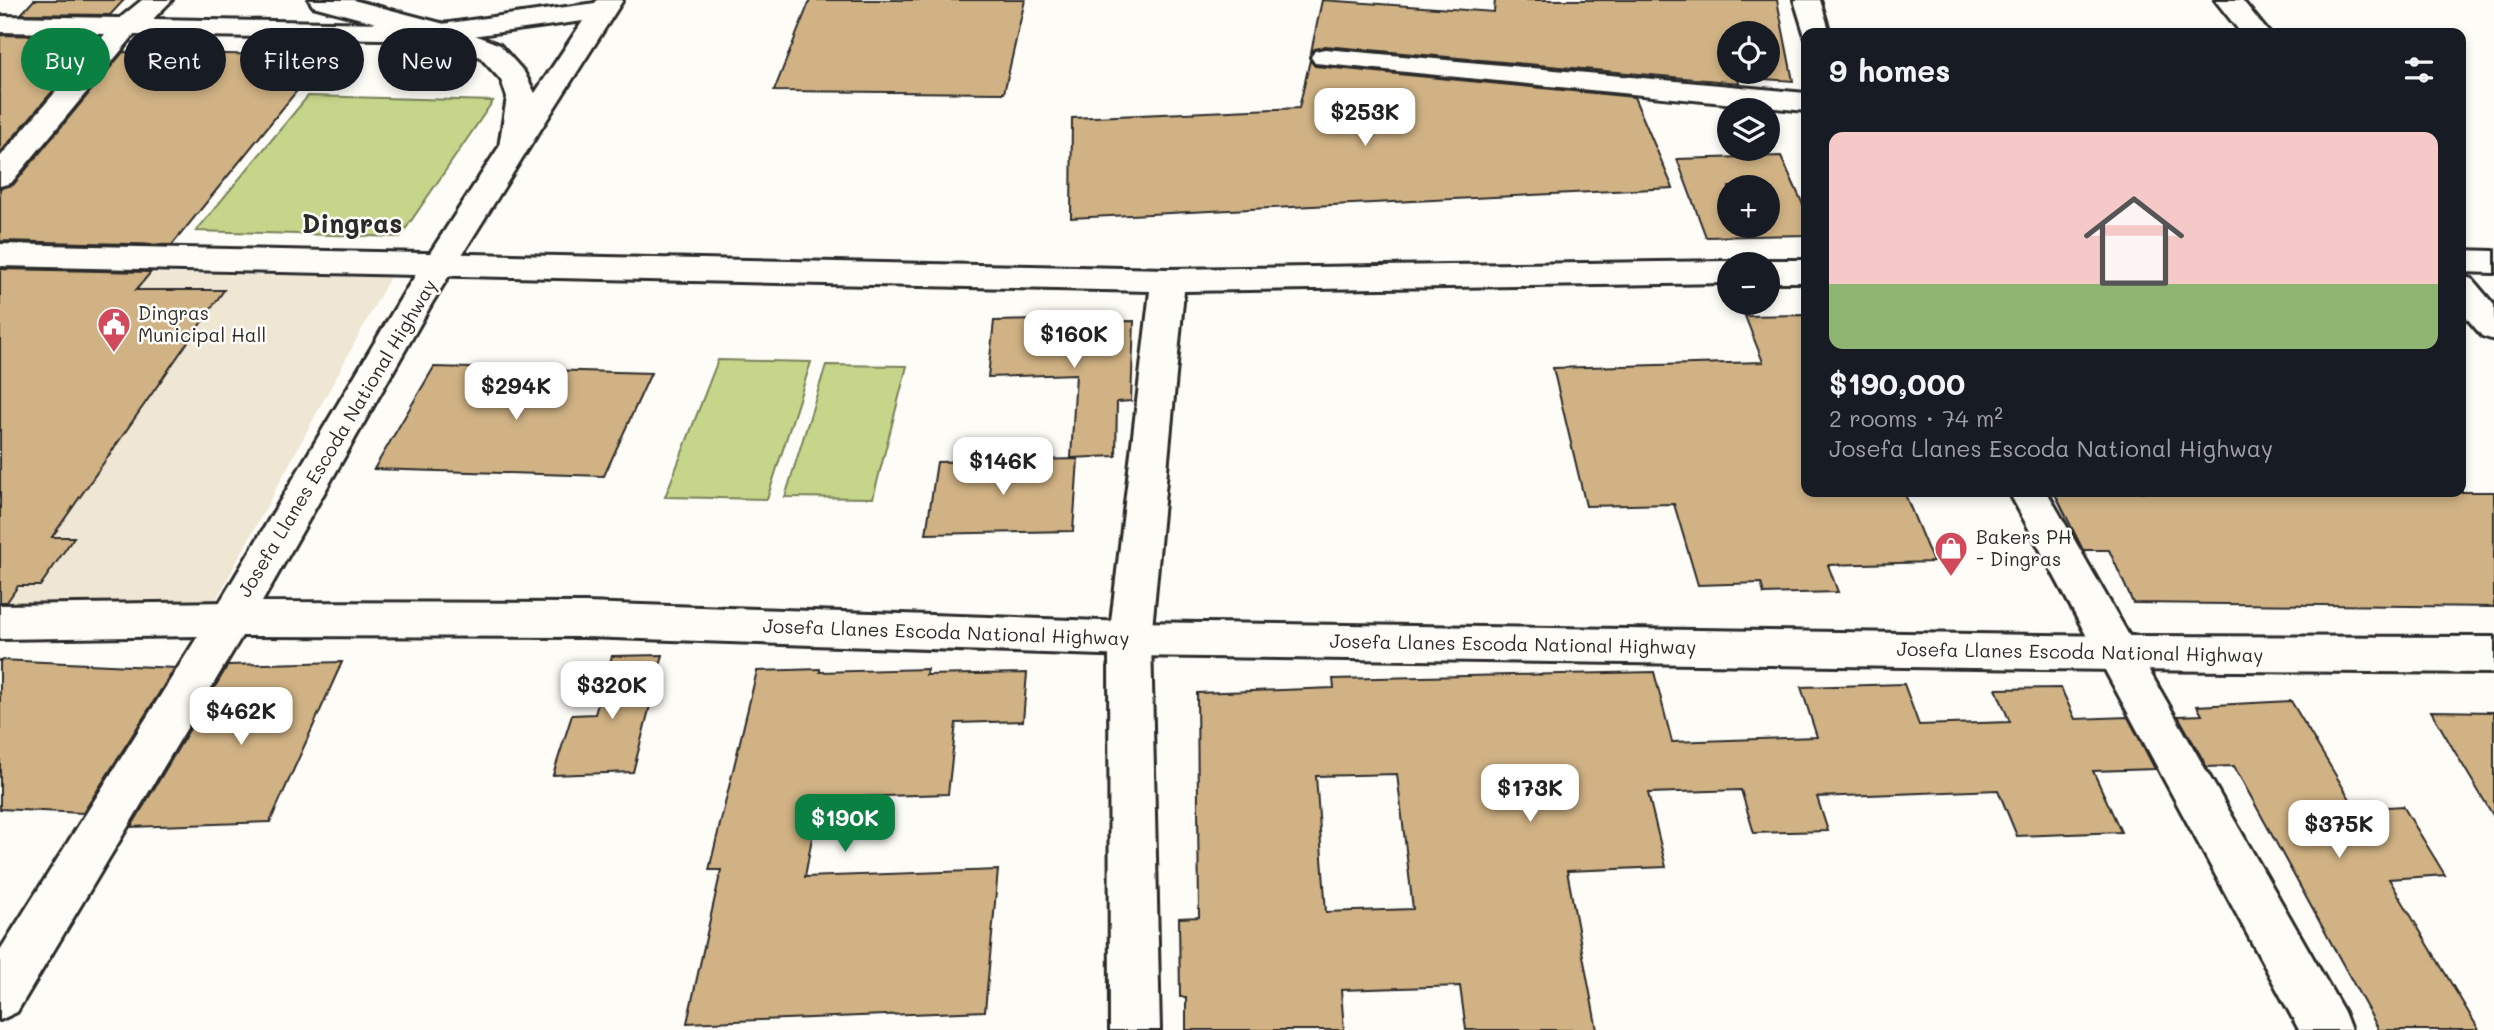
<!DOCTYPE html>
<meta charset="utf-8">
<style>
:root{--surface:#171b24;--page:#242831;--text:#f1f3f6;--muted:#9ea1a6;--line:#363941;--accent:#0b8043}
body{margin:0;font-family:Mali,sans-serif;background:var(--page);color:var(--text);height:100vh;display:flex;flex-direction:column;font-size:26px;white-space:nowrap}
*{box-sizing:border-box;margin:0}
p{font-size:23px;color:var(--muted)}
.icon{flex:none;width:38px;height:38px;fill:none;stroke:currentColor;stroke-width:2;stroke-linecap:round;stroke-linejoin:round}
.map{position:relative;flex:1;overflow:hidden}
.drawer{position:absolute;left:1801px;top:28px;width:665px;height:469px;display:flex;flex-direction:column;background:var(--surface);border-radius:14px;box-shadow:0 4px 10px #0003}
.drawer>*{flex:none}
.top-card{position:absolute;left:21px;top:28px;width:665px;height:63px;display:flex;gap:14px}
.fabs{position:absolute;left:1717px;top:21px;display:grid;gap:14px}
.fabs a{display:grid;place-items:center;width:63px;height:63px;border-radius:50%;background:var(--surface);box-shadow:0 4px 10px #0003;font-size:35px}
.price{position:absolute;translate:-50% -60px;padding:0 16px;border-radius:14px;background:#fff;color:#222;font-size:23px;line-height:46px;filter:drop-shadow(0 2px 4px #0008)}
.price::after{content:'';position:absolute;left:50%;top:42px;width:21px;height:16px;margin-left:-10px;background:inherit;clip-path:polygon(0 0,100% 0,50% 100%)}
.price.selected{background:var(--accent);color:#fff}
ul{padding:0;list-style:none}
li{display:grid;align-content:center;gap:14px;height:371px;padding:0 28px}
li+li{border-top:2px solid var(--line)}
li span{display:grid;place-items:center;height:217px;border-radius:14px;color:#555}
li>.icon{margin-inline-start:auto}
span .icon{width:126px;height:126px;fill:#fffc;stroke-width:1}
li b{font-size:30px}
h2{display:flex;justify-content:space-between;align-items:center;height:84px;padding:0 28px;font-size:30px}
.pill{padding:0 24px;border-radius:32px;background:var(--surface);box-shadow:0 4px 10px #0003;font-size:24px;line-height:63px}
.pill.selected{background:var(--accent);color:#fff}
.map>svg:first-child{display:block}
.built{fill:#f0e6d4}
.green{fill:#c5d589;stroke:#78805a;stroke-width:2}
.building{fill:#d0b284;stroke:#2b2b2b;stroke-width:2;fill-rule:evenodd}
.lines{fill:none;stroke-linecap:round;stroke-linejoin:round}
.minor-casing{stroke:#2b2b2b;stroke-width:6}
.major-casing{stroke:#2b2b2b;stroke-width:6}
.minor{fill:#fdfcf7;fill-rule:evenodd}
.major{fill:#fdfcf7;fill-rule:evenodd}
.labels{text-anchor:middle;stroke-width:5;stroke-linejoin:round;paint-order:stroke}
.poi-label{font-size:19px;fill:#2b2b2b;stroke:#fdfcf7;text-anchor:start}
.street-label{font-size:19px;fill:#2b2b2b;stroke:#fdfcf7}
.district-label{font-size:26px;font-weight:bold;fill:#2b2b2b;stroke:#fdfcf7}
</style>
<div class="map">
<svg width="2494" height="1030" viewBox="0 0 2494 1030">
<rect width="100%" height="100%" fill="#fdfcf7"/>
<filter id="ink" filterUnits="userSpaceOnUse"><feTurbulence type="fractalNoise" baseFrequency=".0143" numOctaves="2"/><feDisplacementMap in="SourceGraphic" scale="14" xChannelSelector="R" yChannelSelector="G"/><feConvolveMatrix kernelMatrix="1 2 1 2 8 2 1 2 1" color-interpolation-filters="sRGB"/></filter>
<g filter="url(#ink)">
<path class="built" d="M 0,271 L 390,277 L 214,604 L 0,607 Z"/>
<g class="green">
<path d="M 308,96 L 493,101 L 400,237 L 196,231 Z"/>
<path d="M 718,360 L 811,362 L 767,499 L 665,497 Z"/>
<path d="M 826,365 L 907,366 L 873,498 L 785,497 Z"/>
</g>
<g class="building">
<path d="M 34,0 L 124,0 L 110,15 L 21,14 Z"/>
<path d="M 810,0 L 1025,0 L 1004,93 L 774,91 Z"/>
<path d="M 1322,0 L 1494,12 L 1495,0 L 1777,0 L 1793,81 L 1738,77 L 1739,83 L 1325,46 L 1311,52 ZM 1729,33 L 1768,33 L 1768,72 L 1729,72 Z"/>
<path d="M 0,35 L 99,37 L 0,153 Z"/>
<path d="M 123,52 L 325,56 L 172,245 L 0,241 L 0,188 L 13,185 Z"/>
<path d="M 1310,60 L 1315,66 L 1634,97 L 1673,188 L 1071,218 L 1072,118 L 1299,108 Z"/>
<path d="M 1781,156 L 1806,211 L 1806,235 L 1706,237 L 1677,159 ZM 1729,187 L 1768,187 L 1768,226 L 1729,226 Z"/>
<path d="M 0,269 L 151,272 L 136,290 L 224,290 L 52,537 L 74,537 L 40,586 L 18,586 L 7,602 L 0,602 Z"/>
<path d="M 1806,315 L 1806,492 L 1904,492 L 1933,562 L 1828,565 L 1838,592 L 1764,594 L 1761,583 L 1698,585 L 1674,504 L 1586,506 L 1553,368 L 1763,362 L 1745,316 Z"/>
<path d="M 1077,319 L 1077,322 L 1134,321 L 1131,401 L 1117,402 L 1116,456 L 1071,458 L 1076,374 L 988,377 L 994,321 Z"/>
<path d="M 434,367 L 651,373 L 604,476 L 374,469 Z"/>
<path d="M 1078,459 L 1073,531 L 926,534 L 937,462 Z"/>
<path d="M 2054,492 L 2494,492 L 2494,607 L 2133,603 L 2109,550 L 2083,550 Z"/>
<path d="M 663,655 L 633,772 L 553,775 L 572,715 L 595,714 L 612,656 Z"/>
<path d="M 0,660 L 175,668 L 83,813 L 0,809 Z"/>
<path d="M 342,662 L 270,822 L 131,827 L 228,665 Z"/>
<path d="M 820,669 L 820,672 L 927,669 L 926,675 L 1027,673 L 1023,721 L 956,723 L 948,794 L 819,798 L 805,877 L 998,870 L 985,1011 L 687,1023 L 721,870 L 709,870 L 757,671 Z"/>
<path d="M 1654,672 L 1672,742 L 1817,737 L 1801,687 L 1904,684 L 1919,725 L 2010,722 L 1996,689 L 2061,688 L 2075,719 L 2128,717 L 2155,769 L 2093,771 L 2121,832 L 2017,836 L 1998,790 L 1817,797 L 1828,831 L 1754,833 L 1741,790 L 1648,793 L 1666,867 L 1567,871 L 1597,1030 L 1466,1030 L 1460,986 L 1341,990 L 1344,1030 L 1186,1030 L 1186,997 L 1180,997 L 1179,918 L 1199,917 L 1197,693 L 1334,688 L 1333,679 ZM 1397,774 L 1413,909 L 1326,912 L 1316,776 Z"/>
<path d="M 2291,701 L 2356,809 L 2403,806 L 2445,875 L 2389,879 L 2479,1030 L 2379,1030 L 2234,766 L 2207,767 L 2178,716 L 2202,715 L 2197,706 Z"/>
<path d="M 2431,711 L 2494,712 L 2494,817 L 2455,752 Z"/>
</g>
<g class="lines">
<defs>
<g id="minor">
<path d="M 142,0 L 172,0 L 153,19 L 442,24 L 595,3 L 597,0 L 623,0 L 525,154 L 514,156 L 503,154 L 499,147 L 583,21 L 442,40 L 134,35 L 11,183 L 0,186 L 0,157 L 105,34 L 0,32 L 0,16 L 120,18 Z"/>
<path d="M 1794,0 L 1820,0 L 1830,33 L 1806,33 L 1806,39 Z"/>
<path d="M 2215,0 L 2242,0 L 2269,33 L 2241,33 Z"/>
<path d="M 1325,49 L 1806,93 L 1806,111 L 1315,63 L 1311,57 L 1315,51 Z"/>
<path d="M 0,244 L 1168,269 L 1729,261 L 1741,264 L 1729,264 L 1729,283 L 1184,291 L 1151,639 L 1160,1030 L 1110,1030 L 1109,639 L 1150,291 L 0,266 Z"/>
<path d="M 2460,250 L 2494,251 L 2494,273 L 2460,272 Z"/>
<path d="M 1768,260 L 1806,260 L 1806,282 L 1768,282 L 1768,264 L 1756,264 Z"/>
<path d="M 2460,276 L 2472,279 L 2494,305 L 2494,340 L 2482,336 L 2460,310 Z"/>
<path d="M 2009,492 L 2047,492 L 2344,1012 L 2351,1030 L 2299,1030 Z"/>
<path d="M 231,602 L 245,607 L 251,619 L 245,631 L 17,1012 L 0,1020 L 0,950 L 198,636 L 0,639 L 0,605 Z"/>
</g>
<path id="major" d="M 309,0 L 353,0 L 452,26 L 500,45 L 524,72 L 537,97 L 529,147 L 432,303 L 262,602 L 585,603 L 1130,622 L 2119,636 L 2494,637 L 2494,673 L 2119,670 L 1130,656 L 585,637 L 231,636 L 217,631 L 211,619 L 217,607 L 404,293 L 499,147 L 507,97 L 501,80 L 480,57 L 432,38 L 313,6 Z"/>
</defs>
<use href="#minor" class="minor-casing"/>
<use href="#major" class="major-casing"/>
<use href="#minor" class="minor"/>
<use href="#major" class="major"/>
</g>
</g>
<defs>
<symbol id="civic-pin" viewBox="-11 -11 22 30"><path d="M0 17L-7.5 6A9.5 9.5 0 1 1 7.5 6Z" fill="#d1495b" stroke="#fdfcf7"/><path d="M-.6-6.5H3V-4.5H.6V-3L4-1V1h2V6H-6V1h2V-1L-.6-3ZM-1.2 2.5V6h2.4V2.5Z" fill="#fff"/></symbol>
<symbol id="shop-pin" viewBox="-11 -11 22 30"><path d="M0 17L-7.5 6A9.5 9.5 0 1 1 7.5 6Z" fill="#d1495b" stroke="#fdfcf7"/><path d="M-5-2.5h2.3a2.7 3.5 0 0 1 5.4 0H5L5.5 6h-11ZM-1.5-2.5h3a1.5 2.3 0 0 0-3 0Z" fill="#fff"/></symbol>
</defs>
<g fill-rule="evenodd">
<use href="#civic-pin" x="95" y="305" width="38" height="52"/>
<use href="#shop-pin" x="1932" y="529" width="38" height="52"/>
</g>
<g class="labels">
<g class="poi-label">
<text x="138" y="320">Dingras<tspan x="138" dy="22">Municipal Hall</tspan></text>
<text x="1976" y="544">Bakers PH<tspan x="1976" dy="22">- Dingras</tspan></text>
</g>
<g class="street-label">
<text transform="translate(337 438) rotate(-59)" y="7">Josefa Llanes Escoda National Highway</text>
<text transform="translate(946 632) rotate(2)" y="7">Josefa Llanes Escoda National Highway</text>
<text transform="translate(1513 644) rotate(1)" y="7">Josefa Llanes Escoda National Highway</text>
<text transform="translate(2080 652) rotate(1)" y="7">Josefa Llanes Escoda National Highway</text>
</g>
<g class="district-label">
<text x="352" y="233">Dingras</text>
</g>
</g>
</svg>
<div class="fabs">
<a><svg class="icon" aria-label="locate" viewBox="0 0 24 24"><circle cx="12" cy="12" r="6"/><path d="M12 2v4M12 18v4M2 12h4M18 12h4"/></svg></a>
<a><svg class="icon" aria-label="layers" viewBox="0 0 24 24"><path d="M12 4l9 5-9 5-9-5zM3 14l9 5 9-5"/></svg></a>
<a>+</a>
<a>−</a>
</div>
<b class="price" style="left:1365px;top:148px">$253K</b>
<b class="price" style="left:1074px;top:370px">$160K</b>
<b class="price" style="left:516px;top:422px">$294K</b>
<b class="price" style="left:1003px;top:497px">$146K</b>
<b class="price" style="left:612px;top:721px">$320K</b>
<b class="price" style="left:241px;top:747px">$462K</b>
<b class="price" style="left:1530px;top:824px">$173K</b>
<b class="price selected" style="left:845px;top:854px">$190K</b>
<b class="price" style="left:2339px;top:860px">$375K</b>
<div class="top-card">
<a class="pill selected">Buy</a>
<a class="pill">Rent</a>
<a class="pill">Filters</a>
<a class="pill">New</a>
</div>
<section class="drawer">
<h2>9 homes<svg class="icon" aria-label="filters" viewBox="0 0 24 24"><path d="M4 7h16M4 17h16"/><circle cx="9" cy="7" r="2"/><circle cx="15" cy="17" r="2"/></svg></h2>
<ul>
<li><span style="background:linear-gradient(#f6c9c9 70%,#8fb573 0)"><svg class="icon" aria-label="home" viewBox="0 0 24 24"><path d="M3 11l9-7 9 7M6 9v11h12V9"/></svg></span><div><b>$190,000</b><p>2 rooms · 74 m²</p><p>Josefa Llanes Escoda National Highway</p></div></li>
</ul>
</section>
</div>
